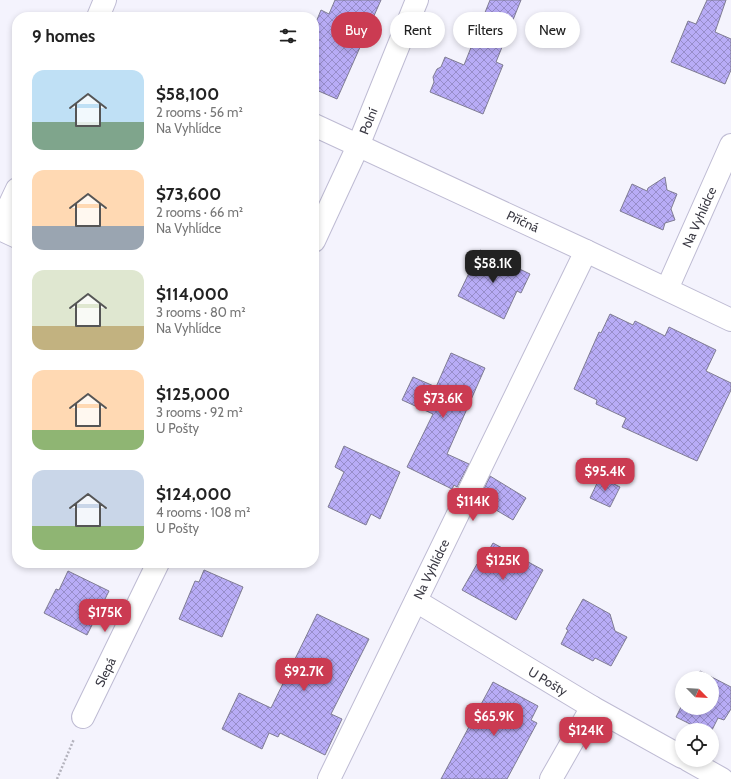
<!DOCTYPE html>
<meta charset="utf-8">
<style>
:root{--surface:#fff;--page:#f2f2f2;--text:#222;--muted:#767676;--accent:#cb3b52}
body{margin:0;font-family:Cabin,sans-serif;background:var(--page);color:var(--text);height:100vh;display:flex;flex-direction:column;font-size:15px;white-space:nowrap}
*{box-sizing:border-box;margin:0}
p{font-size:13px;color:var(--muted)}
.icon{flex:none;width:22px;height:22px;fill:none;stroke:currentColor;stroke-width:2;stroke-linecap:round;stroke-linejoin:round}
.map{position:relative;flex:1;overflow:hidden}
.side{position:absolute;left:12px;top:12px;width:307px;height:556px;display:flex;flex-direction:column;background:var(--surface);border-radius:16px;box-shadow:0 2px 6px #0003}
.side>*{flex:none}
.banner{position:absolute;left:331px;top:12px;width:340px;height:36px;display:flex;gap:8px}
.needle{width:26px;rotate:114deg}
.controls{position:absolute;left:675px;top:671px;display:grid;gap:8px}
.controls a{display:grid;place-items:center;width:44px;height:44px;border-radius:50%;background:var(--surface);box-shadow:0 2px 6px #0003;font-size:20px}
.price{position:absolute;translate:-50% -34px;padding:0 9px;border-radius:8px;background:var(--accent);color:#fff;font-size:13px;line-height:26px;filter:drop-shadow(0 1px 2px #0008)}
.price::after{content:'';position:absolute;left:50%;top:24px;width:12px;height:9px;margin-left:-6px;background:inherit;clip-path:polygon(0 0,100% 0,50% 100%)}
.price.current{background:#222;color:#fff}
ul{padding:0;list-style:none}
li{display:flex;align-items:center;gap:12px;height:100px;padding:0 20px}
li span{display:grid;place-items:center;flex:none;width:112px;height:80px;border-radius:12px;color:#555}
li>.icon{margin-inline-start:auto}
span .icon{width:48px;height:48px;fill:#fffc;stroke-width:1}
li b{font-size:17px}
h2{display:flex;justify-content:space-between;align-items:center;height:48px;padding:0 20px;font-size:17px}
.chip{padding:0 14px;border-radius:18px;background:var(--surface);box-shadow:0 2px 6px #0003;font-size:14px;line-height:36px}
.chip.current{background:var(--accent);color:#fff}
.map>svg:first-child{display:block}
.building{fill:url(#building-cross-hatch);stroke:#7f7c93}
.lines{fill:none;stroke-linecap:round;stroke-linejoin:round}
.minor-casing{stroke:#bebbd3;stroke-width:24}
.path{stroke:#b4b3bd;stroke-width:2.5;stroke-dasharray:2 2;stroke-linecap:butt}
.minor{stroke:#fff;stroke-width:22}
.labels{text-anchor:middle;stroke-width:4;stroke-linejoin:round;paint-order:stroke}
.street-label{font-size:13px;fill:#3a3943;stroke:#fff}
</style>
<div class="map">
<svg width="731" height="779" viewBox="0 0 731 779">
<defs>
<pattern id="building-cross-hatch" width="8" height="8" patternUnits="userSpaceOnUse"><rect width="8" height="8" fill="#b8acf6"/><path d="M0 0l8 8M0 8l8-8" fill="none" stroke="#978dc9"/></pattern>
</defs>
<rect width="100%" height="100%" fill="#f4f3fd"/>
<g class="building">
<path d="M 335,0 L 381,0 L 337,99 L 314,89 L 314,27 L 321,10 L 329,14 Z"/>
<path d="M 490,0 L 521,0 L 496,62 L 503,65 L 483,114 L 430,92 L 434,82 L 433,77 L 437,69 L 441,67 L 445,57 L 464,65 Z"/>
<path d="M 707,0 L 726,0 L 715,32 L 731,39 L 731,70 L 725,84 L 671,62 L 688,21 L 696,24 Z"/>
<path d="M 665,177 L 667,190 L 677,194 L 671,209 L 675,220 L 665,223 L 663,230 L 620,211 L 632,184 L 647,191 L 648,188 Z"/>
<path d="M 480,250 L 530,274 L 521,293 L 517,291 L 504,319 L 458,296 Z"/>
<path d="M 610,314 L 633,325 L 635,321 L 665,336 L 669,327 L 716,350 L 706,371 L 731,383 L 731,390 L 697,461 L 622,427 L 626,418 L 596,404 L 597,400 L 574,389 L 599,332 L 601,333 Z"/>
<path d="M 451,353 L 485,368 L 447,454 L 469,464 L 457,487 L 454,485 L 452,489 L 407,467 L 433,414 L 402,400 L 413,377 L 436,387 Z"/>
<path d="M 344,446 L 400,472 L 380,519 L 371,514 L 366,525 L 328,507 L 344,472 L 335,467 Z"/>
<path d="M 490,476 L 526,498 L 513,520 L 479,500 Z"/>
<path d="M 600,477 L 620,487 L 610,507 L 590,498 Z"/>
<path d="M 493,543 L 543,570 L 516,620 L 462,590 L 477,564 L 480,566 Z"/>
<path d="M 204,570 L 243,587 L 222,637 L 179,619 L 195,581 L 199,582 Z"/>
<path d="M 68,571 L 109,591 L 87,635 L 44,613 L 56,589 L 59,590 Z"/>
<path d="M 583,599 L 610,614 L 615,631 L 627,637 L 611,666 L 595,658 L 593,661 L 561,644 L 568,630 L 566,629 Z"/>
<path d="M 317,614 L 369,639 L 331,714 L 342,719 L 325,755 L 280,733 L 278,737 L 269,733 L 262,749 L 222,729 L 239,693 L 271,708 Z"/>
<path d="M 700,671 L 731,687 L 731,709 L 724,720 L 718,718 L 712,730 L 702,730 L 676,717 L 682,705 L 682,708 L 712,708 L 712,678 L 696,678 Z"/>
<path d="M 493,682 L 538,706 L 531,720 L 537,723 L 507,779 L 441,779 Z"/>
</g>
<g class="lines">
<defs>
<g id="minor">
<path d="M 98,17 L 105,0"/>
<path d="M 314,125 L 586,251 L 731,320"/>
<path d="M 0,225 L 17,189"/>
<path d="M 0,229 L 17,237"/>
<path d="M 314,241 L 358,146 L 417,0"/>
<path d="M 667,289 L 731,145"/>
<path d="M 416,601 L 592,707 L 682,757"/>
<path d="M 83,717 L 158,563"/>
<path d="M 688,760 L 722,779"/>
<path d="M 329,779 L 586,251"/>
<path d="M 551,779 L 592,707"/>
</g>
</defs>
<use href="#minor" class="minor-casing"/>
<path class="path" d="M 57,779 L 74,739"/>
<use href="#minor" class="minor"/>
</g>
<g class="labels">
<g class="street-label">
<text transform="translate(368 121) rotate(-68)" y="5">Polní</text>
<text transform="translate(699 217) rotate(-66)" y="5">Na Vyhlídce</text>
<text transform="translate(523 221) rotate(25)" y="5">Příčná</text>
<text transform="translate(431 569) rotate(-64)" y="5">Na Vyhlídce</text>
<text transform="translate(105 672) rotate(-64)" y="5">Slepá</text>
<text transform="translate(548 681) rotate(31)" y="5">U Pošty</text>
</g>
</g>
</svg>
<div class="controls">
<a><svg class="needle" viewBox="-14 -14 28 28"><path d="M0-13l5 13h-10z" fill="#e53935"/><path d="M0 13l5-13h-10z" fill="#767676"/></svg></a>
<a><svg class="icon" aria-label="locate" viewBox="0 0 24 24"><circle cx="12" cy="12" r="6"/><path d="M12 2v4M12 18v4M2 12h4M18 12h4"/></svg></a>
</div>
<b class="price current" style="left:493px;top:284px">$58.1K</b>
<b class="price" style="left:443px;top:419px">$73.6K</b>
<b class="price" style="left:605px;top:492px">$95.4K</b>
<b class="price" style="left:473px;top:522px">$114K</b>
<b class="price" style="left:503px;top:581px">$125K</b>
<b class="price" style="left:105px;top:633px">$175K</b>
<b class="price" style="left:304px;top:692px">$92.7K</b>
<b class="price" style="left:494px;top:737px">$65.9K</b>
<b class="price" style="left:586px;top:751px">$124K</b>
<div class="banner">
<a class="chip current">Buy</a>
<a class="chip">Rent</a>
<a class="chip">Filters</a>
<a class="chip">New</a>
</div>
<section class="side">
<h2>9 homes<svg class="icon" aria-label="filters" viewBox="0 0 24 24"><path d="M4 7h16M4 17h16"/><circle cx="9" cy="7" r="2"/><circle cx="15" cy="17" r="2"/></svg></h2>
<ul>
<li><span style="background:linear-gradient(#bfe0f5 65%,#7fa58c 0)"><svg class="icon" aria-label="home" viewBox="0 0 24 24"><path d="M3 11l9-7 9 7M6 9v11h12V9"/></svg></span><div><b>$58,100</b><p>2 rooms · 56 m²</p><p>Na Vyhlídce</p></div></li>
<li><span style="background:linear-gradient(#ffd9b3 70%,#9aa5b1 0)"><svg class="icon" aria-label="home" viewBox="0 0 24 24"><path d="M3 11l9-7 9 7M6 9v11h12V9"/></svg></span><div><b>$73,600</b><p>2 rooms · 66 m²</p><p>Na Vyhlídce</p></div></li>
<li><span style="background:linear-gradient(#dfe7d0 70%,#c2b280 0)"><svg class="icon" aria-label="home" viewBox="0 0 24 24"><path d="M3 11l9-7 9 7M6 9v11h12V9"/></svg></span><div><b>$114,000</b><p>3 rooms · 80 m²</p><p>Na Vyhlídce</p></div></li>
<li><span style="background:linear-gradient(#ffd9b3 75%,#8fb573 0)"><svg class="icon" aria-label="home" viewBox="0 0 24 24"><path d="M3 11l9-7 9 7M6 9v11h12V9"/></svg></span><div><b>$125,000</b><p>3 rooms · 92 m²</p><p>U Pošty</p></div></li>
<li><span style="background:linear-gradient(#c9d6e8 70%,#8fb573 0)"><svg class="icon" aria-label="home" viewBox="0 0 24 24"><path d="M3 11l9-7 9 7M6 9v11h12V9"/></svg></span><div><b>$124,000</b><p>4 rooms · 108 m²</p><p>U Pošty</p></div></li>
</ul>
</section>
</div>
